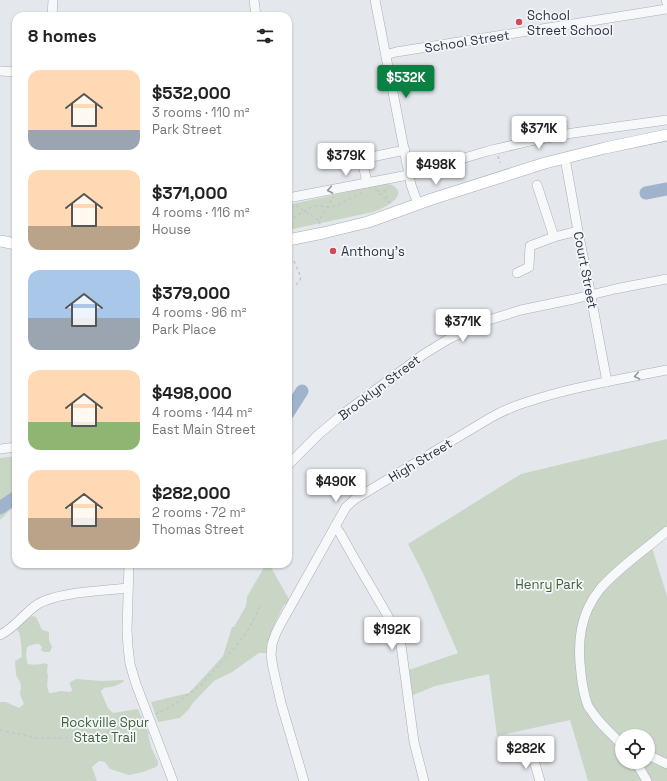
<!DOCTYPE html>
<meta charset="utf-8">
<style>
:root{--surface:#fff;--page:#f6f6f6;--text:#222;--muted:#767676;--accent:#0b8043}
body{margin:0;font-family:"Space Grotesk",sans-serif;background:var(--page);color:var(--text);height:100vh;display:flex;flex-direction:column;font-size:15px;white-space:nowrap}
*{box-sizing:border-box;margin:0}
p{font-size:13px;color:var(--muted)}
.icon{flex:none;width:22px;height:22px;fill:none;stroke:currentColor;stroke-width:2;stroke-linecap:round;stroke-linejoin:round}
.map{position:relative;flex:1;overflow:hidden}
.sheet{position:absolute;left:12px;top:12px;width:280px;height:556px;display:flex;flex-direction:column;background:var(--surface);border-radius:12px;box-shadow:0 1px 3px #0004}
.sheet>*{flex:none}
.buttons{position:absolute;left:615px;top:729px;display:grid;gap:8px}
.buttons a{display:grid;place-items:center;width:40px;height:40px;border-radius:50%;background:var(--surface);box-shadow:0 1px 3px #0004;font-size:20px}
.price{position:absolute;translate:-50% -34px;padding:0 9px;border-radius:4px;background:#fff;color:#222;font-size:13px;line-height:26px;filter:drop-shadow(0 1px 2px #0008)}
.price::after{content:'';position:absolute;left:50%;top:24px;width:12px;height:9px;margin-left:-6px;background:inherit;clip-path:polygon(0 0,100% 0,50% 100%)}
.price.selected{background:var(--accent);color:#fff}
ul{padding:0;list-style:none}
li{display:flex;align-items:center;gap:12px;height:100px;padding:0 16px}
li span{display:grid;place-items:center;flex:none;width:112px;height:80px;border-radius:12px;color:#555}
li>.icon{margin-inline-start:auto}
span .icon{width:48px;height:48px;fill:#fffc;stroke-width:1}
li b{font-size:17px}
h2{display:flex;justify-content:space-between;align-items:center;height:48px;padding:0 16px;font-size:17px}
.map>svg:first-child{display:block}
.green{fill:#c9d6c5;fill-rule:evenodd}
.lines{fill:none;stroke-linecap:round;stroke-linejoin:round}
.river{stroke:#9fb4cc;stroke-width:13}
.minor-casing{stroke:#a9aeb7;stroke-width:10}
.major-casing{stroke:#a3abb8;stroke-width:12}
.path{stroke:#c2c5cb;stroke-width:1.5;stroke-dasharray:3 3;stroke-linecap:butt}
.minor{stroke:#f7f8fa;stroke-width:9}
.major{stroke:#fff;stroke-width:11}
.oneway{stroke:#9196a0}
.poi-dot{fill:#d1495b;stroke:#f4f6f9;stroke-width:1.5}
.labels{text-anchor:middle;stroke-width:3.5;stroke-linejoin:round;paint-order:stroke}
.poi-label{font-size:13px;fill:#2b3445;stroke:#f4f6f9;text-anchor:start}
.street-label{font-size:13px;fill:#2b3445;stroke:#f4f6f9}
.park-label{font-size:13px;fill:#3f6138;stroke:#f4f6f9}
</style>
<div class="map">
<svg width="667" height="781" viewBox="0 0 667 781">
<rect width="100%" height="100%" fill="#e4e7ec"/>
<g class="green">
<path d="M 383,184 C 387,184 392,184 395,187 C 408,197 380,210 373,212 L 288,230 L 288,205 Z"/>
<path d="M 667,439 L 667,536 L 652,548 L 667,596 L 667,781 L 588,781 L 570,720 L 497,736 L 489,674 L 435,686 L 406,698 L 403,672 L 458,653 L 423,573 L 408,544 L 521,474 ZM 622,736 L 648,736 L 648,762 L 622,762 Z"/>
<path d="M 16,456 L 16,506 L 10,510 L 0,520 L 0,458 Z"/>
<path d="M 266,564 L 269,564 L 290,601 L 284,605 L 276,621 L 269,639 L 266,653 L 259,653 L 232,672 L 214,681 L 208,687 L 192,704 L 189,709 L 180,718 L 158,722 L 151,702 L 189,693 L 223,656 L 232,627 L 234,627 L 246,606 L 247,597 Z"/>
<path d="M 32,616 L 36,617 L 42,630 L 46,631 L 49,632 L 49,640 L 52,647 L 50,652 L 44,652 L 41,650 L 42,647 L 39,644 L 36,644 L 28,646 C 25,650 26,659 28,664 C 33,665 40,665 45,663 L 48,665 L 47,671 L 48,676 L 47,686 L 49,693 L 52,693 L 61,691 L 71,692 L 72,689 L 70,685 L 70,682 L 76,679 L 101,681 L 123,680 L 124,681 C 118,686 111,687 104,688 L 101,691 L 101,692 L 108,708 L 113,713 L 138,709 L 149,734 L 148,734 L 151,747 L 158,762 L 158,765 L 156,767 L 143,772 L 129,775 L 110,769 L 105,762 L 99,761 L 92,767 L 97,781 L 0,781 L 0,702 L 6,702 L 19,708 L 24,704 L 20,694 L 21,687 L 20,682 L 16,675 L 15,661 L 22,657 C 22,654 21,636 19,633 C 18,631 17,629 16,627 Z"/>
</g>
<g class="lines">
<g class="river">
<path d="M 646,193 L 667,189"/>
<path d="M 288,413 L 302,391"/>
<path d="M 0,508 L 16,497"/>
</g>
<defs>
<g id="minor">
<path d="M 254,0 L 256,16"/>
<path d="M 375,0 L 411,185 L 418,204"/>
<path d="M 666,0 L 667,3"/>
<path d="M 52,16 L 53,0"/>
<path d="M 386,55 L 396,52 L 667,9"/>
<path d="M 0,71 L 16,72"/>
<path d="M 565,158 L 578,231 L 589,286 L 607,382"/>
<path d="M 367,183 L 362,159 L 405,150"/>
<path d="M 537,185 L 554,237"/>
<path d="M 288,198 L 403,176 L 488,151 L 530,141 L 573,133 L 667,120"/>
<path d="M 517,273 L 529,267 L 530,246 L 554,237 L 578,231"/>
<path d="M 0,449 L 16,447"/>
<path d="M 288,465 L 319,434 L 343,414 L 424,354 L 447,340 L 465,331 L 492,319 L 521,310 L 574,299 L 615,289 L 667,279"/>
<path d="M 335,526 L 340,533 C 350,551 360,569 371,587 C 382,607 394,623 401,645 L 414,742 L 424,781"/>
<path d="M 129,564 L 127,630 L 128,647 L 130,664 L 136,684 L 173,781"/>
<path d="M 0,635 C 15,628 24,613 38,604 C 58,592 103,591 128,588"/>
<path d="M 622,745 C 613,735 603,727 595,716 C 593,713 590,709 588,706 C 584,695 582,684 581,673 C 577,642 580,614 600,589 C 620,566 645,550 667,531"/>
<path d="M 532,754 L 540,781"/>
<path d="M 648,755 L 667,764"/>
<path d="M 636,762 L 647,781"/>
<path d="M 304,781 L 281,703 L 273,668 L 271,655 L 272,644 L 276,633 L 280,625 L 346,507 L 355,499 L 490,418 C 509,407 529,401 550,395 C 588,384 628,378 667,370"/>
</g>
<g id="major">
<path d="M 288,240 L 323,233 L 368,222 L 432,199 L 545,163 L 605,148 L 667,135"/>
<path d="M 0,241 L 16,244"/>
</g>
</defs>
<use href="#minor" class="minor-casing"/>
<use href="#major" class="major-casing"/>
<g class="path">
<path d="M 566,120 L 567,127"/>
<path d="M 498,156 L 500,163"/>
<path d="M 462,167 L 464,173"/>
<path d="M 375,189 L 391,204"/>
<path d="M 385,190 L 387,198"/>
<path d="M 377,191 L 387,190 L 389,187"/>
<path d="M 296,205 L 319,221"/>
<path d="M 288,220 L 295,217 L 311,207 L 318,206 L 329,207 L 336,206 L 351,198 L 364,192"/>
<path d="M 320,224 L 319,221 L 333,197"/>
<path d="M 294,261 L 301,277 L 300,280 L 296,285"/>
<path d="M 155,714 L 171,707 L 202,684 L 236,646 L 250,627 L 260,606"/>
<path d="M 0,730 L 37,738 L 64,738 L 102,734 L 142,719"/>
</g>
<use href="#minor" class="minor"/>
<use href="#major" class="major"/>
</g>
<defs><path id="oneway-chevron" d="M-2-3.5L2.5 0L-2 3.5" fill="none" stroke-width="1.6" stroke-linecap="round" stroke-linejoin="round"/></defs>
<g class="oneway">
<use href="#oneway-chevron" transform="translate(330 190) rotate(169)"/>
<use href="#oneway-chevron" transform="translate(637 376) rotate(169)"/>
</g>
<g class="poi-dot">
<circle cx="519" cy="22" r="4"/>
<circle cx="333" cy="251" r="4"/>
</g>
<g class="labels">
<g class="poi-label">
<text x="527" y="20">School<tspan x="527" dy="15">Street School</tspan></text>
<text x="341" y="256">Anthony's</text>
</g>
<g class="street-label">
<text transform="translate(467 41) rotate(-9)" y="5">School Street</text>
<text transform="translate(586 270) rotate(79)" y="5">Court Street</text>
<text transform="translate(379 387) rotate(-37)" y="5">Brooklyn Street</text>
<text transform="translate(420 460) rotate(-31)" y="5">High Street</text>
</g>
<g class="park-label">
<text x="549" y="589">Henry Park</text>
<text x="105" y="727">Rockville Spur<tspan x="105" dy="15">State Trail</tspan></text>
</g>
</g>
</svg>
<div class="buttons">
<a><svg class="icon" aria-label="locate" viewBox="0 0 24 24"><circle cx="12" cy="12" r="6"/><path d="M12 2v4M12 18v4M2 12h4M18 12h4"/></svg></a>
</div>
<b class="price selected" style="left:406px;top:99px">$532K</b>
<b class="price" style="left:539px;top:150px">$371K</b>
<b class="price" style="left:346px;top:177px">$379K</b>
<b class="price" style="left:436px;top:186px">$498K</b>
<b class="price" style="left:463px;top:343px">$371K</b>
<b class="price" style="left:336px;top:503px">$490K</b>
<b class="price" style="left:392px;top:651px">$192K</b>
<b class="price" style="left:526px;top:770px">$282K</b>
<section class="sheet">
<h2>8 homes<svg class="icon" aria-label="filters" viewBox="0 0 24 24"><path d="M4 7h16M4 17h16"/><circle cx="9" cy="7" r="2"/><circle cx="15" cy="17" r="2"/></svg></h2>
<ul>
<li><span style="background:linear-gradient(#ffd9b3 75%,#9aa5b1 0)"><svg class="icon" aria-label="home" viewBox="0 0 24 24"><path d="M3 11l9-7 9 7M6 9v11h12V9"/></svg></span><div><b>$532,000</b><p>3 rooms · 110 m²</p><p>Park Street</p></div></li>
<li><span style="background:linear-gradient(#ffd9b3 70%,#b9a48a 0)"><svg class="icon" aria-label="home" viewBox="0 0 24 24"><path d="M3 11l9-7 9 7M6 9v11h12V9"/></svg></span><div><b>$371,000</b><p>4 rooms · 116 m²</p><p>House</p></div></li>
<li><span style="background:linear-gradient(#a9c7e8 60%,#9aa5b1 0)"><svg class="icon" aria-label="home" viewBox="0 0 24 24"><path d="M3 11l9-7 9 7M6 9v11h12V9"/></svg></span><div><b>$379,000</b><p>4 rooms · 96 m²</p><p>Park Place</p></div></li>
<li><span style="background:linear-gradient(#ffd9b3 65%,#8fb573 0)"><svg class="icon" aria-label="home" viewBox="0 0 24 24"><path d="M3 11l9-7 9 7M6 9v11h12V9"/></svg></span><div><b>$498,000</b><p>4 rooms · 144 m²</p><p>East Main Street</p></div></li>
<li><span style="background:linear-gradient(#ffd9b3 60%,#b9a48a 0)"><svg class="icon" aria-label="home" viewBox="0 0 24 24"><path d="M3 11l9-7 9 7M6 9v11h12V9"/></svg></span><div><b>$282,000</b><p>2 rooms · 72 m²</p><p>Thomas Street</p></div></li>
</ul>
</section>
</div>
